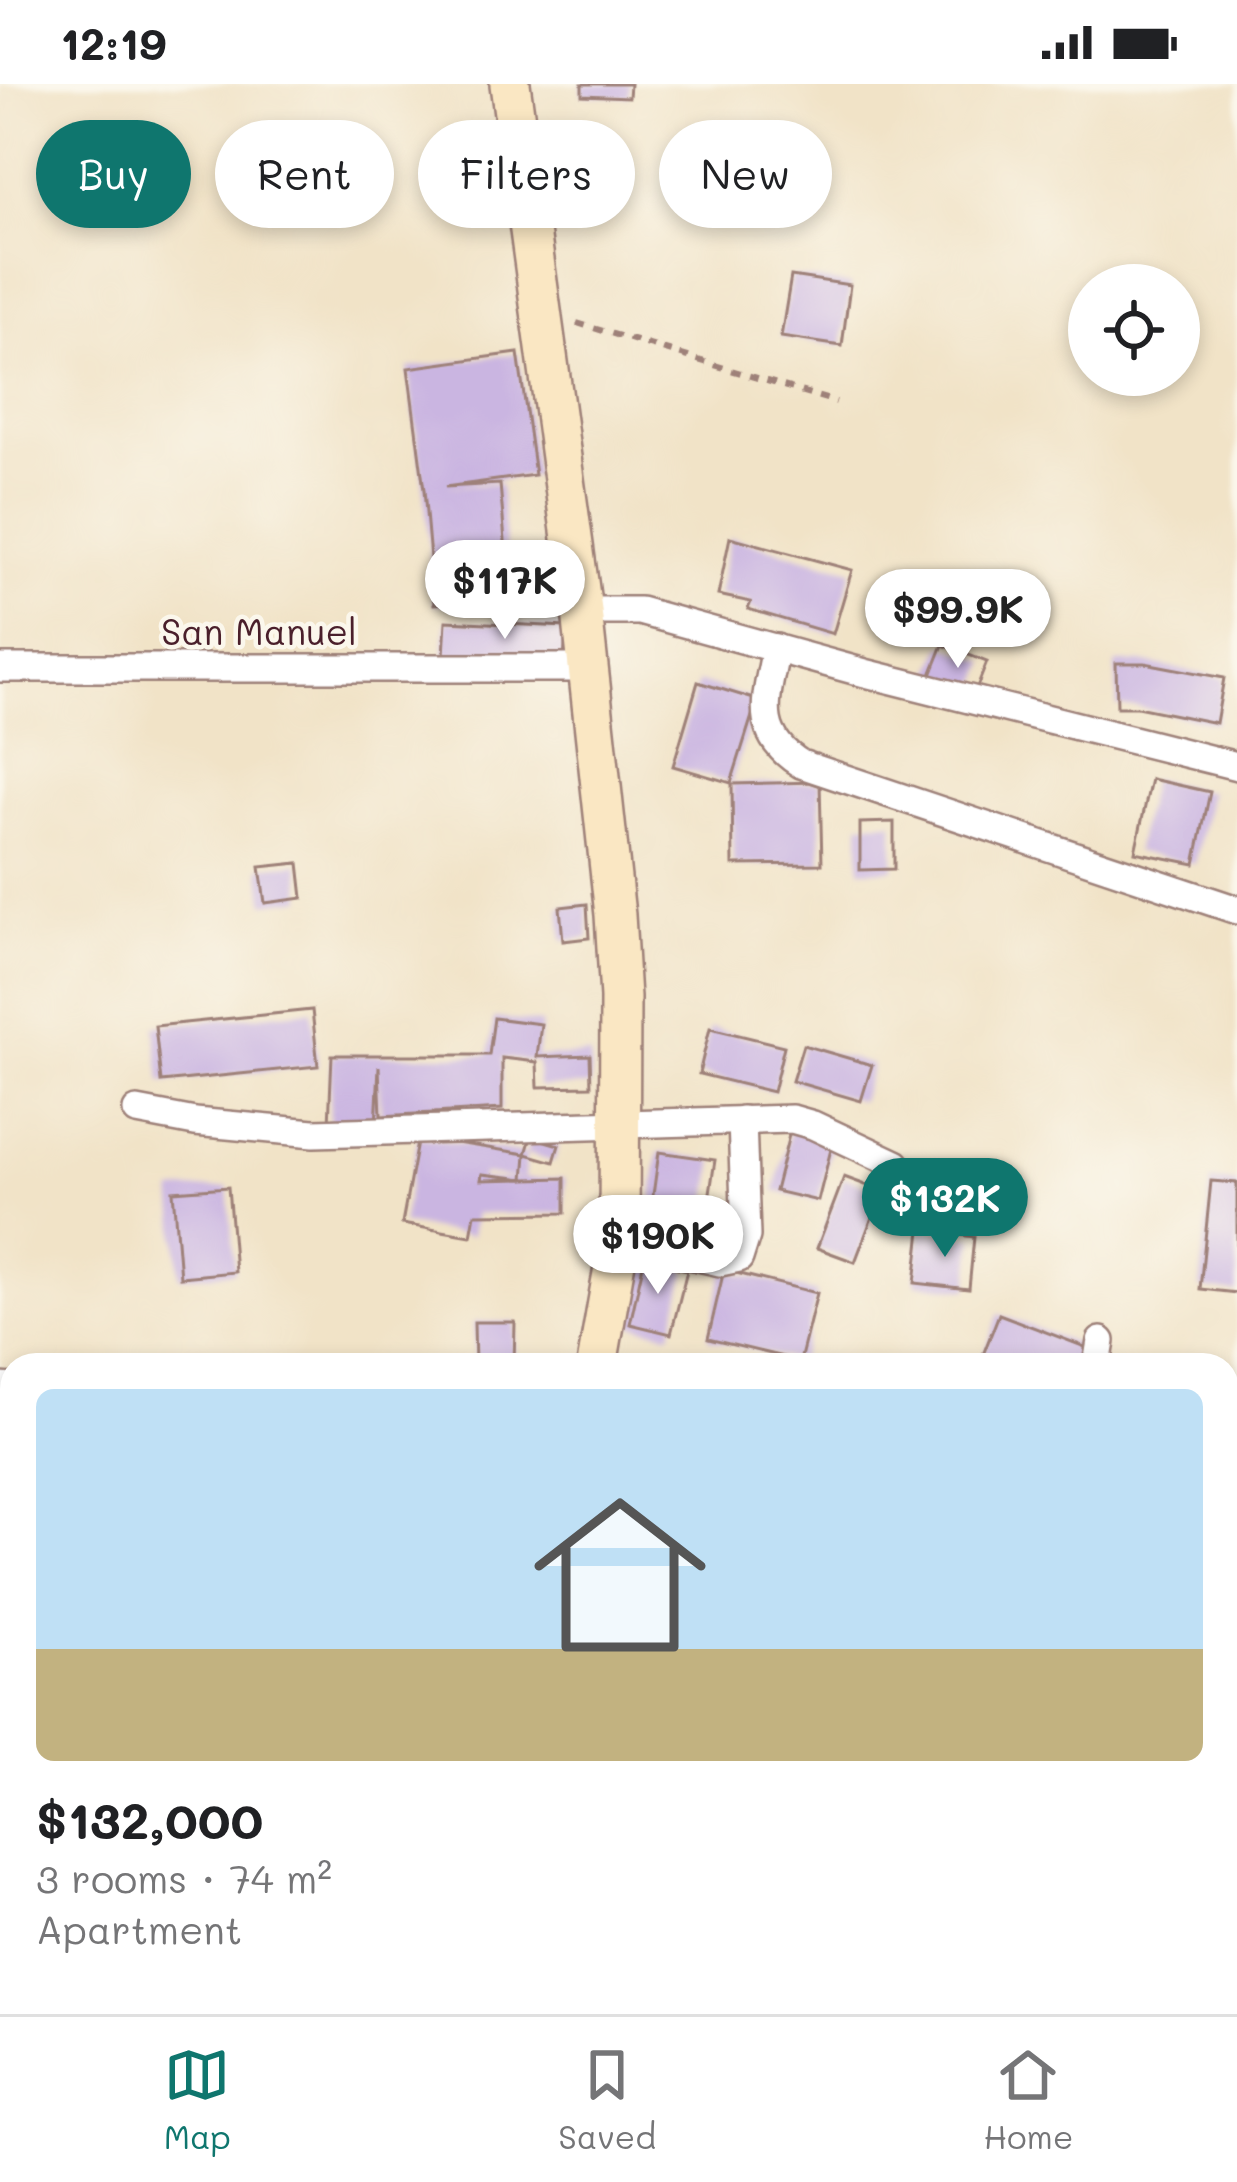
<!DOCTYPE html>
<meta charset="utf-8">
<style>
:root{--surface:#fff;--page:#f6f6f6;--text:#202124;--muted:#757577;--line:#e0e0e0;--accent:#0f766e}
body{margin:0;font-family:Mali,sans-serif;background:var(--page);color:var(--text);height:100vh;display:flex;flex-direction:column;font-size:45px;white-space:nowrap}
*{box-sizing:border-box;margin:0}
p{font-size:39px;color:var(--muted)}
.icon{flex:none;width:66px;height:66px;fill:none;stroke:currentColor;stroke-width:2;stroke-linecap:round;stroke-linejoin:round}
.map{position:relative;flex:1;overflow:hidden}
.details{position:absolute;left:0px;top:1269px;width:1239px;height:663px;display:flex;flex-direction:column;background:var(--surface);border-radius:36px 36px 0 0;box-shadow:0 6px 18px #0003}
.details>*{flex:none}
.guide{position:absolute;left:36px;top:36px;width:1167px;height:108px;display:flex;gap:24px}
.tools{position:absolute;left:1068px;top:180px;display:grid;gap:24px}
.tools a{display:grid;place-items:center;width:132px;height:132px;border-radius:50%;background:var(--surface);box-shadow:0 6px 18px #0003;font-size:60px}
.price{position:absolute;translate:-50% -102px;padding:0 27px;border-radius:42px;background:#fff;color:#222;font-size:39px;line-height:78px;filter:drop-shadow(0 3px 6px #0008)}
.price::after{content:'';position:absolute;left:50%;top:72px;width:36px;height:27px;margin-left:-18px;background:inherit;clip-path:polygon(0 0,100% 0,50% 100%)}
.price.active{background:var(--accent);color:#fff}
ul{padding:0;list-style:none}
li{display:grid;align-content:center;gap:24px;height:636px;padding:0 36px}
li+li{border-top:3px solid var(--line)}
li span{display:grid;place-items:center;height:372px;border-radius:18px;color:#555}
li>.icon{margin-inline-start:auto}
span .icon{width:216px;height:216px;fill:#fffc;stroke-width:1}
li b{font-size:51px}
.pill{padding:0 42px;border-radius:54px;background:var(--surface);box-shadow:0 6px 18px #0003;font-size:42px;line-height:108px}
.pill.active{background:var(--accent);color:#fff}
.status{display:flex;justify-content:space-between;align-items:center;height:84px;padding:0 60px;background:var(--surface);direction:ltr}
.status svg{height:33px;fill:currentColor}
.tab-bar{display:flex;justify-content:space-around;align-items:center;height:168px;border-top:3px solid var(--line);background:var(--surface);font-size:33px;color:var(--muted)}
.tab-bar a{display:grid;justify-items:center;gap:6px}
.tab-bar .active{color:var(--accent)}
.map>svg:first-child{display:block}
.building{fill:#cab5e1}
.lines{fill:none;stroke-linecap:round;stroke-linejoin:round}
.street-casing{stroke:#9e8179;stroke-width:32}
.secondary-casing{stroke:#9e8179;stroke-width:44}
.path{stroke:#9e8179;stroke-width:6;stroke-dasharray:9 9;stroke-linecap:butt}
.street{stroke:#fff;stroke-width:27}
.secondary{stroke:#fae7c3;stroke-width:39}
.labels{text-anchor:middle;stroke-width:9;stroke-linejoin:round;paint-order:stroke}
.street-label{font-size:36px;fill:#4a1f2b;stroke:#fbf7ec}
</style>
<div class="status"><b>12:19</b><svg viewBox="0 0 49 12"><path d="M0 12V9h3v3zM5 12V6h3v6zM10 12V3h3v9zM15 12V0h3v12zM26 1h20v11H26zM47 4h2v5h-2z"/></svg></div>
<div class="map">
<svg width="1237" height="1930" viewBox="0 0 1237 1930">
<rect width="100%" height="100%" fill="#fbf7ec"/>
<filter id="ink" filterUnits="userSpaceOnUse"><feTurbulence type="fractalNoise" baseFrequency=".00833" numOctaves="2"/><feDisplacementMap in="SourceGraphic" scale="24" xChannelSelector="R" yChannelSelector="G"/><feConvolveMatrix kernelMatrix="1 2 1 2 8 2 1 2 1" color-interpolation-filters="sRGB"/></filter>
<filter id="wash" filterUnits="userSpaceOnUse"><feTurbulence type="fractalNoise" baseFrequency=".004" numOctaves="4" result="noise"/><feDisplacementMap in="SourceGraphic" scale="48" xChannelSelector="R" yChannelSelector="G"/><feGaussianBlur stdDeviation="2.7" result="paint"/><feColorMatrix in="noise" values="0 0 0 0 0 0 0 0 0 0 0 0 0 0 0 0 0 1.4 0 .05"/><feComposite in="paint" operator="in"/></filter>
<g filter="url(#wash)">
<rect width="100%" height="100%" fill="#f1e3c7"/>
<g id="blocks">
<g class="building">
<path d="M 582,0 L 630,0 L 629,13 L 582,11 Z"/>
<path d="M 791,192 L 850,201 L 842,262 L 781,253 Z"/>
<path d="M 518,269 L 535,391 L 445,403 L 500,400 L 510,514 L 434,520 L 424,406 L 408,284 Z"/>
<path d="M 730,453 L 852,486 L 833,550 L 748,525 L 751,518 L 718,511 Z"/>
<path d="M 446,537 L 566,543 L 564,578 L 444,572 Z"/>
<path d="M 943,561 L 987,578 L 973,613 L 929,596 Z"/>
<path d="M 1116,579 L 1145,579 L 1224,594 L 1216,639 L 1137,623 L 1117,623 Z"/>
<path d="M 698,598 L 757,616 L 731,699 L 673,682 Z"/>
<path d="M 1151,695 L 1210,708 L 1195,780 L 1135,768 Z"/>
<path d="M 820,698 L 822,780 L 733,781 L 732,700 Z"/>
<path d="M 894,738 L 894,785 L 860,786 L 860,739 Z"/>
<path d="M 299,779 L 303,814 L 265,819 L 260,783 Z"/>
<path d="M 587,820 L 589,854 L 563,857 L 560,823 Z"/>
<path d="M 312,926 L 318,982 L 161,998 L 155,942 Z"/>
<path d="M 494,934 L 541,940 L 537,973 L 590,971 L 591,1002 L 538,1003 L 537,978 L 502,974 L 502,1025 L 381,1032 L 379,982 L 376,1042 L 329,1040 L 332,971 L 489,971 Z"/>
<path d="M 710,944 L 784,962 L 773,1008 L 699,990 Z"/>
<path d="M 803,961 L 872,981 L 861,1017 L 792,997 Z"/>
<path d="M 791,1043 L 834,1053 L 818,1117 L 775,1107 Z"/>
<path d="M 418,1053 L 526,1070 L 524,1095 L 482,1090 L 481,1096 L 565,1094 L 565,1129 L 475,1130 L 471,1152 L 402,1140 Z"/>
<path d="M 531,1053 L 559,1061 L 554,1078 L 526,1070 Z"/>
<path d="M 659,1068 L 715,1076 L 703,1154 L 648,1147 Z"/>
<path d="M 844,1093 L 882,1107 L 855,1178 L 817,1164 Z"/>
<path d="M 1211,1097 L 1237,1099 L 1237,1209 L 1200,1205 Z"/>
<path d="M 228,1103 L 235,1188 L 180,1193 L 173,1107 Z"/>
<path d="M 921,1146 L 974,1153 L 969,1205 L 915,1199 Z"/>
<path d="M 644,1176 L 687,1186 L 671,1250 L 630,1240 Z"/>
<path d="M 724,1186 L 817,1209 L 800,1277 L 708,1255 Z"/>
<path d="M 999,1230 L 1088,1264 L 1081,1281 L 979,1281 Z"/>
<path d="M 474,1238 L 515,1238 L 514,1281 L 475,1281 Z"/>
<path d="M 1232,1295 L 1237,1295 L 1237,1324 L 1231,1324 Z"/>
<path d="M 1236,1359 L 1237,1359 L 1237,1405 L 1227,1401 Z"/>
<path d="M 0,1615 L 10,1615 L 8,1665 L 0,1665 Z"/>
<path d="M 752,1920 L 792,1920 L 789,1930 Z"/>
<path d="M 878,1920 L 913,1920 L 926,1930 L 871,1930 Z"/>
<path d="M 1038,1920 L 1071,1920 L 1069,1929 Z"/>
<path d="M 1112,1920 L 1115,1930 L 1076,1930 L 1076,1928 Z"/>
</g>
</g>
</g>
<g filter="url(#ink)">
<use href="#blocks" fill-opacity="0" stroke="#9e8179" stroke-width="3"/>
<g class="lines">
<defs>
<g id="street">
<path d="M 582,527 L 640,527 L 865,589 L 1237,682"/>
<path d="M 776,564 C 767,613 751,649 801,680 L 1237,826"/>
<path d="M 0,584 L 589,584"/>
<path d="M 137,1027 L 195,1038 L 314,1049 L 792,1035 L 813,1041 L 896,1080"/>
<path d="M 619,1155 L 720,1178 L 739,1174 L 746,1152 L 742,1036"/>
<path d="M 1097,1281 L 1101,1257"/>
<path d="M 0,1303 L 12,1304"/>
<path d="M 0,1903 L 12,1903"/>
</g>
<g id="secondary">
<path d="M 510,0 L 582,527 L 615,831 L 620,914 L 619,1155 L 597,1281"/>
<path d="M 1227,1879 L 1237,1884"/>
<path d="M 381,1930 L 385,1920"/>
</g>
</defs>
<use href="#street" class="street-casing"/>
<use href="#secondary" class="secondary-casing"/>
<path class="path" d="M 577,239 L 836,318"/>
<use href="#street" class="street"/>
<use href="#secondary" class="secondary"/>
</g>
</g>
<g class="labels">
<g class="street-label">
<text x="259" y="561">San Manuel</text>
</g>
</g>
</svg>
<div class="tools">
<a><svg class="icon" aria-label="locate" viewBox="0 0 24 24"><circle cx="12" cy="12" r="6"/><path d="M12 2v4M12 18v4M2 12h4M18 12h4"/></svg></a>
</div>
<b class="price" style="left:505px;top:558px">$117K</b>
<b class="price" style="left:958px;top:587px">$99.9K</b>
<b class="price active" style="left:945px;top:1176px">$132K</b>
<b class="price" style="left:658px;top:1213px">$190K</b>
<div class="guide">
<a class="pill active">Buy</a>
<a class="pill">Rent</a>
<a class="pill">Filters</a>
<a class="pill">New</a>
</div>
<section class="details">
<ul>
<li><span style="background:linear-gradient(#bfe0f5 70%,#c2b280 0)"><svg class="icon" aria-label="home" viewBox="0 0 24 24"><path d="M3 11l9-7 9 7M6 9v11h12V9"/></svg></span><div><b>$132,000</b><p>3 rooms · 74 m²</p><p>Apartment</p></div></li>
</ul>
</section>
</div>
<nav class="tab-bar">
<a class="active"><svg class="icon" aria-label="map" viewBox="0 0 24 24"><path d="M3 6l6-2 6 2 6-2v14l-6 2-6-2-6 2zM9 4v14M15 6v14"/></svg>Map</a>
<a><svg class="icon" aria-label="saved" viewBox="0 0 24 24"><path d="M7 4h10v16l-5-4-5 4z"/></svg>Saved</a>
<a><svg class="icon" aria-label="home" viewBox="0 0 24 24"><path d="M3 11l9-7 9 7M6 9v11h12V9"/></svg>Home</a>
</nav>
